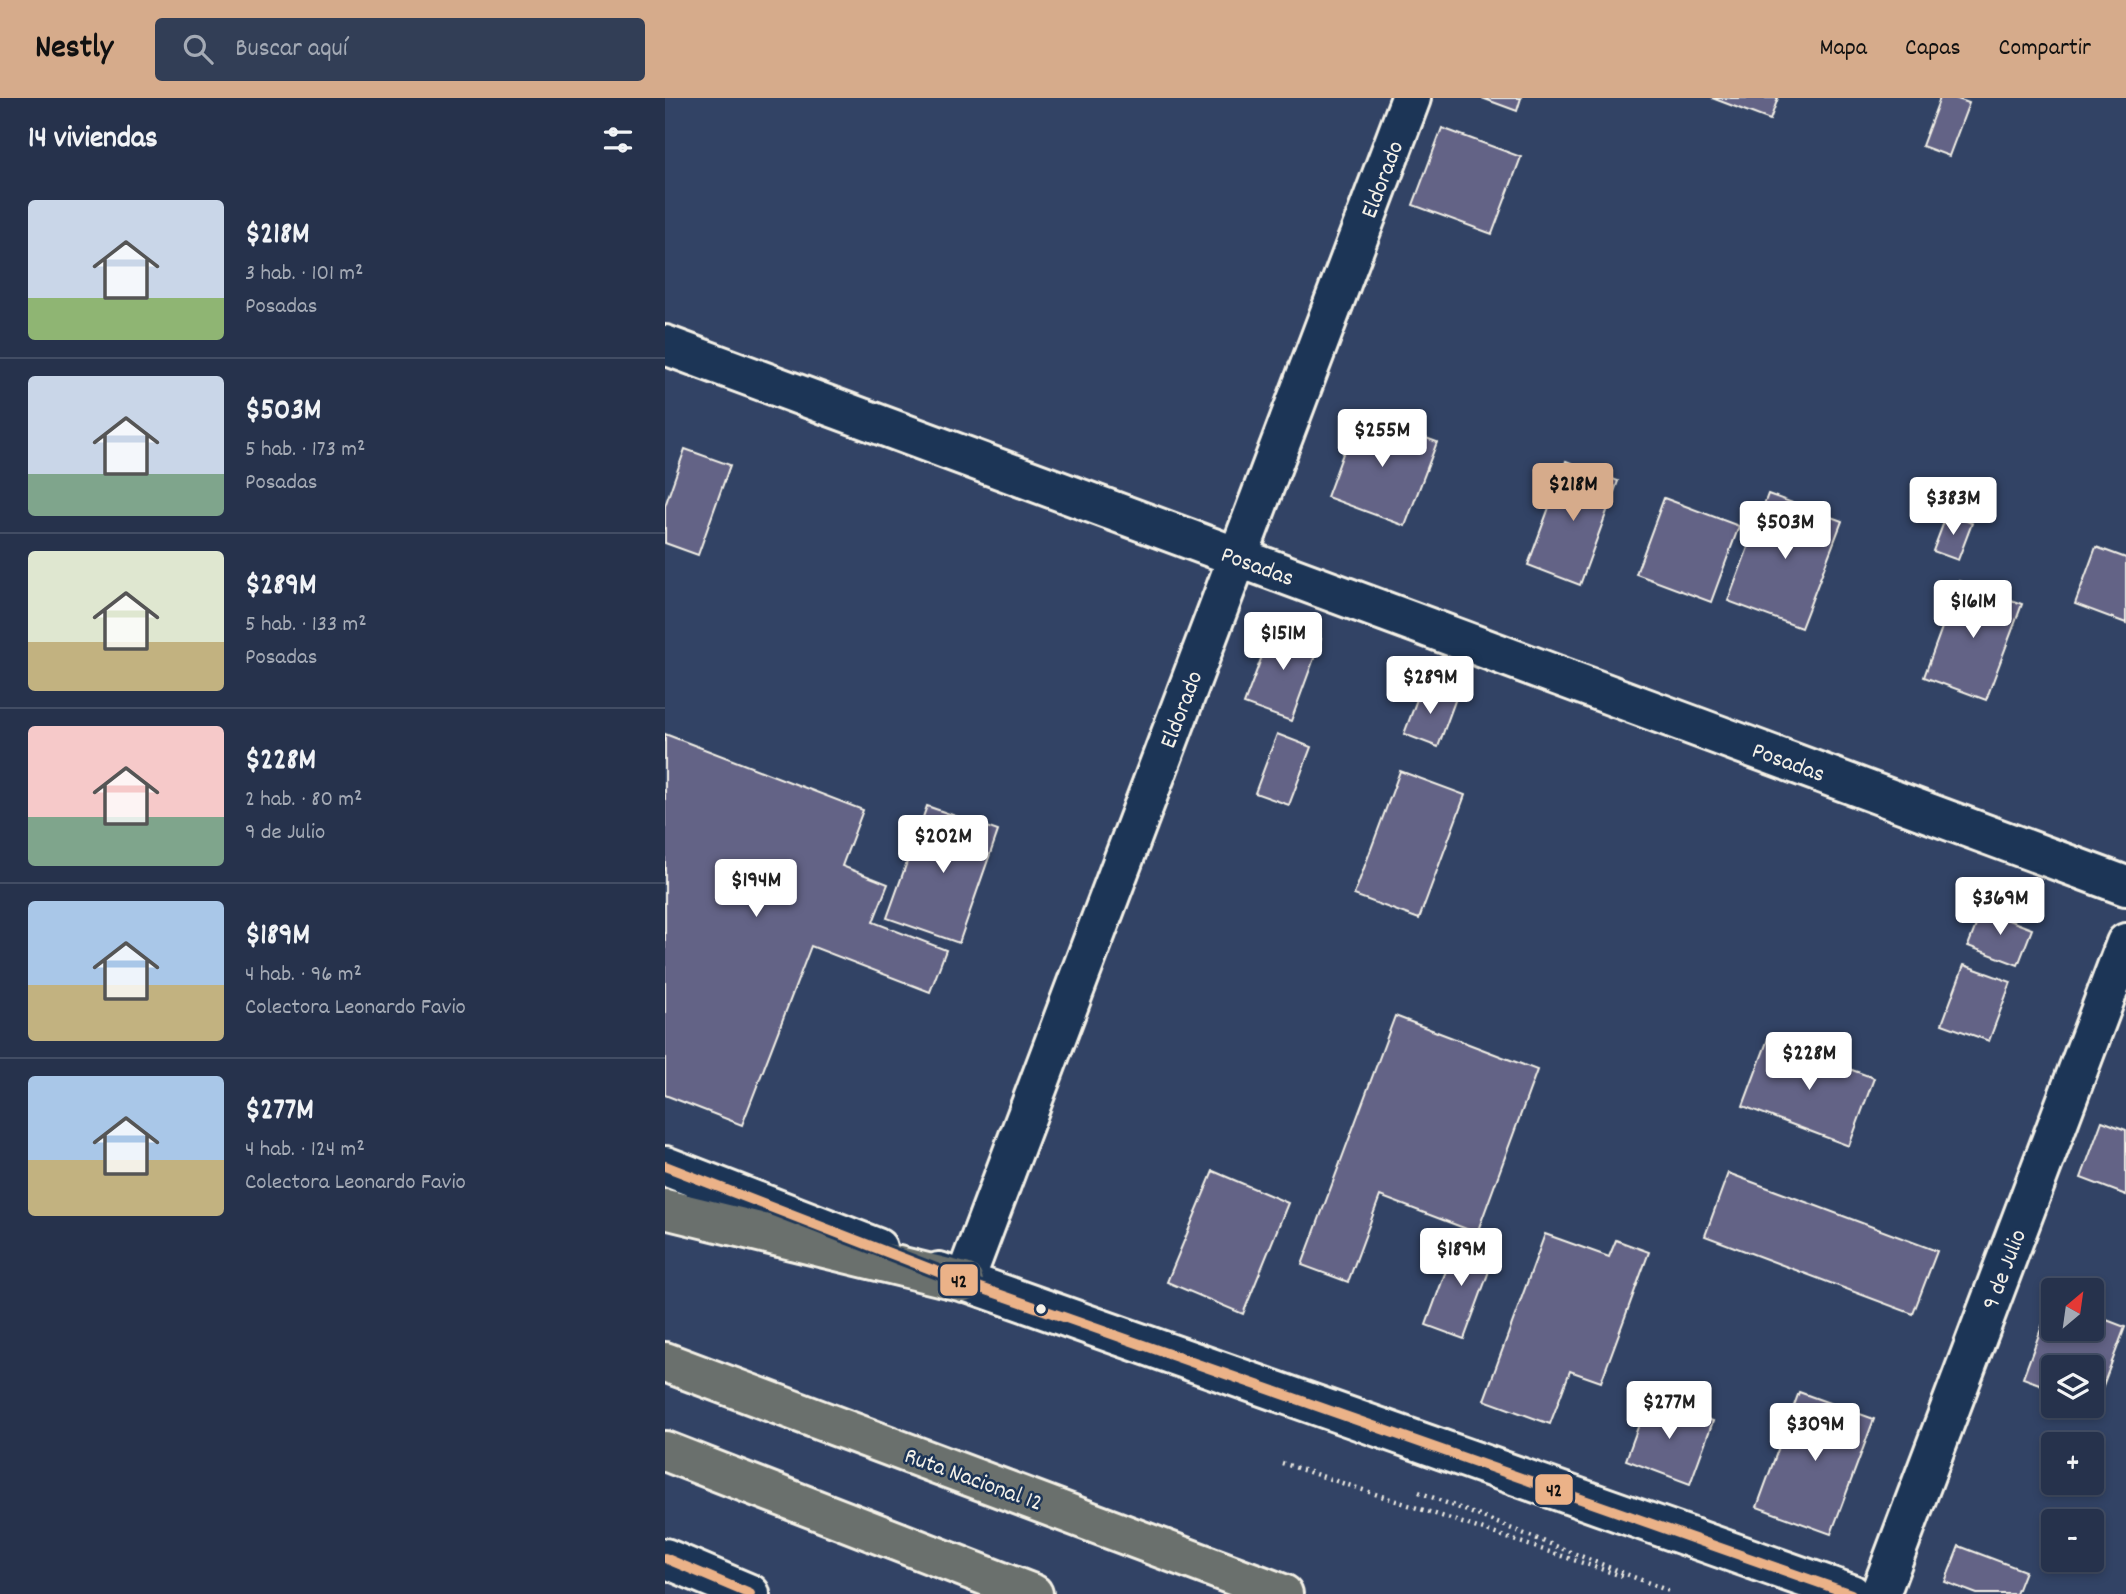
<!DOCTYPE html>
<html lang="es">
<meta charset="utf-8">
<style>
:root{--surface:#26324c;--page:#323e56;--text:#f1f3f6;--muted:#a4aab5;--line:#424d64;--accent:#d6ab8b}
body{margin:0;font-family:Dekko,sans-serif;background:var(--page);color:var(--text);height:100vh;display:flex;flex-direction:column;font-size:26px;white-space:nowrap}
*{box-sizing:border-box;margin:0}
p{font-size:23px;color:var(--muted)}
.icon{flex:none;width:38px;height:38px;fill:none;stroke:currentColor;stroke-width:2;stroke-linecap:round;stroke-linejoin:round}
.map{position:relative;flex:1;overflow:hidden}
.panel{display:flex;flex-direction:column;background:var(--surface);width:665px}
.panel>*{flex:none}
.needle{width:46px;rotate:29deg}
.buttons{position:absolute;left:1376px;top:1180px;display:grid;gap:14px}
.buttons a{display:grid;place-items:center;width:63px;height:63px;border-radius:7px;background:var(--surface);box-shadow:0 4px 10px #0003,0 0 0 2px var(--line);font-size:35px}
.price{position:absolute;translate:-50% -60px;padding:0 16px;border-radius:7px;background:#fff;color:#222;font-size:23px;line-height:46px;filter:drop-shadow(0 2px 4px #0008)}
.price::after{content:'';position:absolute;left:50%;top:42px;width:21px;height:16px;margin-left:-10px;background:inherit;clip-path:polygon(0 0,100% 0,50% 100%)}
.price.selected{background:var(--accent);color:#111}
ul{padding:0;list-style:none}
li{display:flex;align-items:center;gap:21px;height:175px;padding:0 28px}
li+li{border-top:2px solid var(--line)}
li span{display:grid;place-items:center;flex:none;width:196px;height:140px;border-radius:7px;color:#555}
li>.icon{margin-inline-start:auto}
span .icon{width:84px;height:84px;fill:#fffc;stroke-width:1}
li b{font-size:30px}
h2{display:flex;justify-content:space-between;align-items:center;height:84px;padding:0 28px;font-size:30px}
header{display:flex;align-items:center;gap:42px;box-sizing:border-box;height:98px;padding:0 35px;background:var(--accent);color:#111}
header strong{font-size:33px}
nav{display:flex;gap:38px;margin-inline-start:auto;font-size:24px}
.search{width:490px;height:63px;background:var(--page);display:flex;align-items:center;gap:18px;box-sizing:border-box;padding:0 24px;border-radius:7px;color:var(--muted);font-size:26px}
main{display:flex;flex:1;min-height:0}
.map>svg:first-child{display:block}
.building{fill:#646486;stroke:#f4f1e8;stroke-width:2}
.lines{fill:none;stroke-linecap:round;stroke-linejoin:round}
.street-casing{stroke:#f4f1e8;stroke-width:44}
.highway-casing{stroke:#f4f1e8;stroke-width:44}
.path{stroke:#f4f1e8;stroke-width:4.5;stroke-dasharray:2 5;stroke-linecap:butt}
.street{stroke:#1d3557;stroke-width:38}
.highway{stroke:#6a706d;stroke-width:38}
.bus-1-casing{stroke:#1d3557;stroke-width:16}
.bus-1{stroke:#ebb288;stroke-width:10}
.bus-dot{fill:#f4f1e8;stroke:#1d3557;stroke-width:2.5}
.labels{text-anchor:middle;stroke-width:5;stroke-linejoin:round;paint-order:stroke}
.street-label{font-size:24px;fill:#f4f1e8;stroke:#1d3557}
.line-badge{stroke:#1d3557;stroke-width:2.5}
.pale-badge-label{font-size:19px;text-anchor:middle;font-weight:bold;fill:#111}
</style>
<header>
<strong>Nestly</strong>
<div class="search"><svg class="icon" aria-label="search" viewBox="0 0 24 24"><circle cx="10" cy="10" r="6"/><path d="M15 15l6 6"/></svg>Buscar aquí</div>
<nav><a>Mapa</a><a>Capas</a><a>Compartir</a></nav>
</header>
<main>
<section class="panel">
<h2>14 viviendas<svg class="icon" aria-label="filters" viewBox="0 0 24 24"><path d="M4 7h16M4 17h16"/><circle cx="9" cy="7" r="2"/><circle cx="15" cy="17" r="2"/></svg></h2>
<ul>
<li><span style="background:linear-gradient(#c9d6e8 70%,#8fb573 0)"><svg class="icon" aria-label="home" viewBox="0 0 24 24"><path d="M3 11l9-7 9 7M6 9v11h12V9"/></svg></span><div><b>$218M</b><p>3 hab. · 101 m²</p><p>Posadas</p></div></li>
<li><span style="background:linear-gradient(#c9d6e8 70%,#7fa58c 0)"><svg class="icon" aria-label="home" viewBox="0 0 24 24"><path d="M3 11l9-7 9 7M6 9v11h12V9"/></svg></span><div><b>$503M</b><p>5 hab. · 173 m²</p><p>Posadas</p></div></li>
<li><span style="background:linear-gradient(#dfe7d0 65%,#c2b280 0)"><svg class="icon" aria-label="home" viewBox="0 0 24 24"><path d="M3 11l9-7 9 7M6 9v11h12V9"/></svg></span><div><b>$289M</b><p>5 hab. · 133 m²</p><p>Posadas</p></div></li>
<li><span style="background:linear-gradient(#f6c9c9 65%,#7fa58c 0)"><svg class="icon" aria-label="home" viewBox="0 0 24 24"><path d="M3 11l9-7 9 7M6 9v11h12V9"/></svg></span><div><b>$228M</b><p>2 hab. · 80 m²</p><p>9 de Julio</p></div></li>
<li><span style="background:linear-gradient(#a9c7e8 60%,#c2b280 0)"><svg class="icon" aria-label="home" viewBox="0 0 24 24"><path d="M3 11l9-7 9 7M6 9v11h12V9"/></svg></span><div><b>$189M</b><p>4 hab. · 96 m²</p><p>Colectora Leonardo Favio</p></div></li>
<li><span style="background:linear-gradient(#a9c7e8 60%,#c2b280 0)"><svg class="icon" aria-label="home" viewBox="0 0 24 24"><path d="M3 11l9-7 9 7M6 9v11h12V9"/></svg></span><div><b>$277M</b><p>4 hab. · 124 m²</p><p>Colectora Leonardo Favio</p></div></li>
</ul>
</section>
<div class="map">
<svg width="1461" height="1496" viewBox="0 0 1461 1496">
<rect width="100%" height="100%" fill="#324365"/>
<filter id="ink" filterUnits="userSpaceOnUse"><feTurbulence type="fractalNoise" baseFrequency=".0143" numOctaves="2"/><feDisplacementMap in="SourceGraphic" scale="14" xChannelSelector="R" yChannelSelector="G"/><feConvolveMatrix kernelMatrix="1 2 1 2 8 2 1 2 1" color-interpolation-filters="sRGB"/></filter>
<g filter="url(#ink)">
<g class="building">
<path d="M 817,0 L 856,0 L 852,13 Z"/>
<path d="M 1047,0 L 1113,0 L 1105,22 Z"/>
<path d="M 1275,0 L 1290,0 L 1304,5 L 1284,58 L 1257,48 Z"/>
<path d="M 777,30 L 856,59 L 827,136 L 748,107 Z"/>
<path d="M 693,315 L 772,344 L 740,428 L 662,399 Z"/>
<path d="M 20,351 L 65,367 L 33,457 L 0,445 L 0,408 Z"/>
<path d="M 901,363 L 953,383 L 915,487 L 863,467 Z"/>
<path d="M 1103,396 L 1177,423 L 1136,530 L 1063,503 Z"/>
<path d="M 999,400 L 1074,428 L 1046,504 L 971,476 Z"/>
<path d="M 1282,416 L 1307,425 L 1293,462 L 1268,453 Z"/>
<path d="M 1431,449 L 1461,460 L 1461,525 L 1410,506 Z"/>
<path d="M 1294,483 L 1357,506 L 1321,602 L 1259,579 Z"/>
<path d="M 610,524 L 656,541 L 626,623 L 579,606 Z"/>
<path d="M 757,588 L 791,600 L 773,649 L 739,636 Z"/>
<path d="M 0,636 L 198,712 L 177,768 L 223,786 L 208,824 L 281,852 L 265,894 L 146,848 L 77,1027 L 0,997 Z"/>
<path d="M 612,636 L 646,649 L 624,707 L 590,695 Z"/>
<path d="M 735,673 L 800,697 L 754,821 L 689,797 Z"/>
<path d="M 262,708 L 333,733 L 294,845 L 222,820 Z"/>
<path d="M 1317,812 L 1367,831 L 1353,867 L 1303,848 Z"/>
<path d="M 1299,867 L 1346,884 L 1324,943 L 1277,926 Z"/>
<path d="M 730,918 L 872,972 L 812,1135 L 715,1098 L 683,1184 L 637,1167 Z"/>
<path d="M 1103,941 L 1209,980 L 1184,1048 L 1078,1008 Z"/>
<path d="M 1437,1023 L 1461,1032 L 1461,1097 L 1416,1080 Z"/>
<path d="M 548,1073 L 623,1105 L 578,1216 L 502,1184 Z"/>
<path d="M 1063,1075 L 1272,1153 L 1248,1216 L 1040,1138 Z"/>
<path d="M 880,1136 L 944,1159 L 951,1142 L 984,1154 L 936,1284 L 905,1273 L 885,1326 L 819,1302 Z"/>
<path d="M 793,1140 L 831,1154 L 799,1241 L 761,1227 Z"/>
<path d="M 1387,1201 L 1388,1230 L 1426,1230 L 1426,1216 L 1460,1229 L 1431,1306 L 1426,1305 L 1426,1269 L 1388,1269 L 1388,1291 L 1358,1280 Z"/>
<path d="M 1134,1294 L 1209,1321 L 1166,1436 L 1092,1409 Z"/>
<path d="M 984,1299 L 1048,1323 L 1025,1386 L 961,1362 Z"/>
<path d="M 1294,1448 L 1360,1473 L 1351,1496 L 1312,1496 L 1280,1484 Z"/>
</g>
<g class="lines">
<defs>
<g id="street">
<path d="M 0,247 L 1461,788"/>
<path d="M 0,1068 L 212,1150"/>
<path d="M 274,1174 L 1186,1496"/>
<path d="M 299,1184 L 746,0"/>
<path d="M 0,1460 L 85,1496"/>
<path d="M 1215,1496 L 1461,845"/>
</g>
<g id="highway">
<path d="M 0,1111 L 299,1184"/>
<path d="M 0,1264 L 618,1496"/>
<path d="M 0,1353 L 368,1496"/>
</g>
</defs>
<use href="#street" class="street-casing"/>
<use href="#highway" class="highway-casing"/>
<g class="path">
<path d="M 617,1365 L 960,1479"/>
<path d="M 754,1394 L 1004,1493"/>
</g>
<use href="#street" class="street"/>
<use href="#highway" class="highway"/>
<defs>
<g id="bus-1">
<path d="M 0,1068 L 299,1184 L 1186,1496"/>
<path d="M 0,1460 L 85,1496"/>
</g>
</defs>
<use href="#bus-1" class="bus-1-casing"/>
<use href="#bus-1" class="bus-1"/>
</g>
</g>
<circle class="bus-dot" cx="376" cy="1211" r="6"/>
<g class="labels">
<g class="street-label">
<text transform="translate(716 81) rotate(-69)" y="8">Eldorado</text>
<text transform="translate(593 467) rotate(20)" y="8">Posadas</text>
<text transform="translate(515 611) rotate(-69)" y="8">Eldorado</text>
<text transform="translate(1124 663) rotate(20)" y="8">Posadas</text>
<text transform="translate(1338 1171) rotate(-69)" y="8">9 de Julio</text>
<text transform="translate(309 1380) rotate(20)" y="8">Ruta Nacional 12</text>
</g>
</g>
<g class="line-badge">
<rect x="274" y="1165" width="40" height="34" rx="7" fill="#ebb288"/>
<rect x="869" y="1375" width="40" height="33" rx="7" fill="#ebb288"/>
</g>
<g class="pale-badge-label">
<text x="294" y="1189">42</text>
<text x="889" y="1398">42</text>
</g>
</svg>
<div class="buttons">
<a><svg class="needle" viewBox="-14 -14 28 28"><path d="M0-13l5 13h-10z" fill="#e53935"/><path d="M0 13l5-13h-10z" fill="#a4aab5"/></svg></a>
<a><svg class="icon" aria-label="layers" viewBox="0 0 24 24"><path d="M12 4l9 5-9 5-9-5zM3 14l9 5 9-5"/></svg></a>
<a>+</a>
<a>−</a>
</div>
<b class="price" style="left:717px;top:371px">$255M</b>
<b class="price selected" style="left:908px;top:425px">$218M</b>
<b class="price" style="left:1288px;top:439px">$383M</b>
<b class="price" style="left:1120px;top:463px">$503M</b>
<b class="price" style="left:1308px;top:542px">$161M</b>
<b class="price" style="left:618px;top:574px">$151M</b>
<b class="price" style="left:765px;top:618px">$289M</b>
<b class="price" style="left:278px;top:777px">$202M</b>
<b class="price" style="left:91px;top:821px">$194M</b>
<b class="price" style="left:1335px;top:839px">$369M</b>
<b class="price" style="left:1144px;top:994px">$228M</b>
<b class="price" style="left:796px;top:1190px">$189M</b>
<b class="price" style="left:1004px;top:1343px">$277M</b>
<b class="price" style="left:1150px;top:1365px">$309M</b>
</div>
</main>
